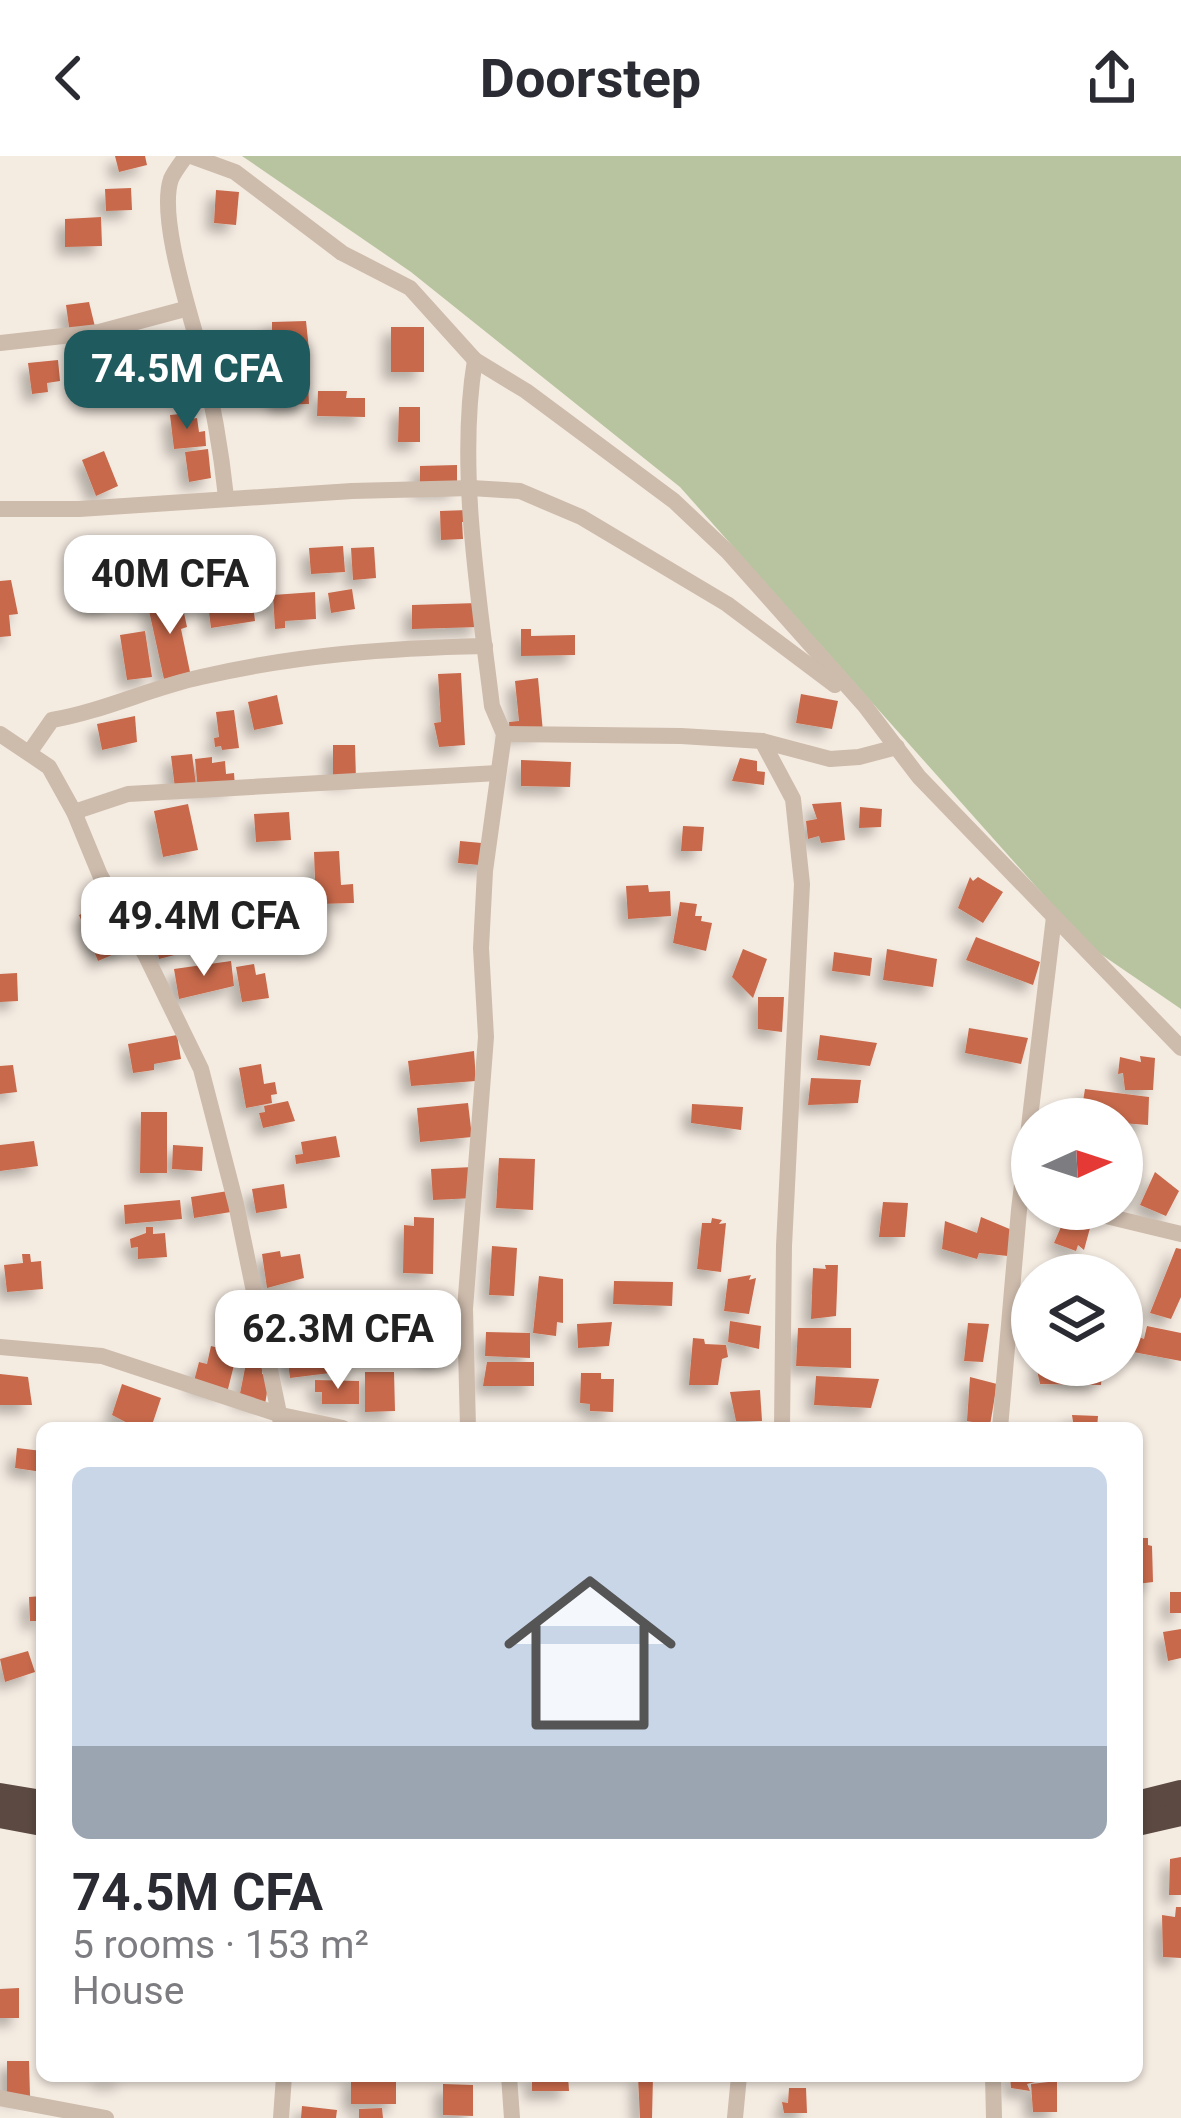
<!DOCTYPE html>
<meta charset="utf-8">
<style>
:root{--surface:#fff;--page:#f2f2f3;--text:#2b2b33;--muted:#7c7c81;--accent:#1f5a5e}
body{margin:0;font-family:Roboto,sans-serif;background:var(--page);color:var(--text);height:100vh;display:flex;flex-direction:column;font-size:45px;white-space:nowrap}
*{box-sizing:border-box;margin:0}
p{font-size:39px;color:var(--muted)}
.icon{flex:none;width:66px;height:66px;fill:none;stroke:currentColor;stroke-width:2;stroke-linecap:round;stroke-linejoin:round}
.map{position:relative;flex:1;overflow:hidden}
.side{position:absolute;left:36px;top:1266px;width:1107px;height:660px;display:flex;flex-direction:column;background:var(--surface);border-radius:18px;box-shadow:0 3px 9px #0004}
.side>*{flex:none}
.needle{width:78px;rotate:87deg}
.controls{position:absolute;left:1011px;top:942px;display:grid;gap:24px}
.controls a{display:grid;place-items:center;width:132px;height:132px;border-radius:50%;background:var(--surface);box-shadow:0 3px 9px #0004;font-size:60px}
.price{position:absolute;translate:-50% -102px;padding:0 27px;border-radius:24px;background:#fff;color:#222;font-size:39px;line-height:78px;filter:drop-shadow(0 3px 6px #0008)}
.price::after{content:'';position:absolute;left:50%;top:72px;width:36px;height:27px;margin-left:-18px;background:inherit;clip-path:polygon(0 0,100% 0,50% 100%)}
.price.on{background:var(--accent);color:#fff}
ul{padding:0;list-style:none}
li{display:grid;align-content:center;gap:24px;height:636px;padding:0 36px}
li span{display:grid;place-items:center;height:372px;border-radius:18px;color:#555}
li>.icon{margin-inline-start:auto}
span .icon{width:216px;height:216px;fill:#fffc;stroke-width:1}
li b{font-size:51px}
header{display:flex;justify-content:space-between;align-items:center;height:156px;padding:0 36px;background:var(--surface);font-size:54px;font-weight:700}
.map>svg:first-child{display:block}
.green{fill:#b8c4a0}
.building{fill:#c8694b;filter:url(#shadow)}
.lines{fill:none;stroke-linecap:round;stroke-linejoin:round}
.minor{stroke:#cdbbac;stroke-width:16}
.highway{stroke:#5c4a42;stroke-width:24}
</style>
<header><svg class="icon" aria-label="back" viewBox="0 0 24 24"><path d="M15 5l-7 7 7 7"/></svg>Doorstep<svg class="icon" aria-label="share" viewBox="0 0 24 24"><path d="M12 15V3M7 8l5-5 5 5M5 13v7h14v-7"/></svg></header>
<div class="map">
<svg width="1181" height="1962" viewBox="0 0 1181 1962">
<defs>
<filter id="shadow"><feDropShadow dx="-8" dy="8" stdDeviation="6" flood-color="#0004"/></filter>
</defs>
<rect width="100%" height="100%" fill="#f4ebe1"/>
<path class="green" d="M 242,0 L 1181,0 L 1181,853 L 1089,790 L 680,331 L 411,116 Z"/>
<g class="building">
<path d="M 115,0 L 145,0 L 147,9 L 119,16 Z"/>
<path d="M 131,32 L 132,54 L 106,55 L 105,33 Z"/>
<path d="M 216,34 L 239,36 L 236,69 L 214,67 Z"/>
<path d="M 101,61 L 102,90 L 65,91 L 65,63 Z"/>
<path d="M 89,146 L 96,175 L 70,178 L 66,149 Z"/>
<path d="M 306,165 L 310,204 L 307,204 L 309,248 L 276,249 L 278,187 L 272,187 L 272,166 Z"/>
<rect x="391" y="171" width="33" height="45"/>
<path d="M 58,204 L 60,225 L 47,227 L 48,236 L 32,238 L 28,207 Z"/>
<path d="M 318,235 L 347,235 L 346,242 L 365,242 L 365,261 L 317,260 Z"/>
<path d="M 399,251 L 420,251 L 420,286 L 398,286 Z"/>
<path d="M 190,257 L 191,263 L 197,262 L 199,276 L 205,275 L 206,290 L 174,293 L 170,259 Z"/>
<path d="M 208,293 L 211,322 L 189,326 L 185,296 Z"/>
<path d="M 104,295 L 118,330 L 96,340 L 82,304 Z"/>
<path d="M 457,309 L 457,334 L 420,334 L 420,310 Z"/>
<path d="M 468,354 L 469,366 L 462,366 L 463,383 L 441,384 L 440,355 Z"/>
<path d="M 343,390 L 345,416 L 311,418 L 309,392 Z"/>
<path d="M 374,391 L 376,422 L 353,424 L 351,392 Z"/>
<path d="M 252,393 L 256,418 L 211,424 L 208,399 Z"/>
<path d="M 168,404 L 169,415 L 187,413 L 189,437 L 149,441 L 147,418 L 158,417 L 157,405 Z"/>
<path d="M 108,413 L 113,447 L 89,451 L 84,417 Z"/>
<path d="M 11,424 L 18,458 L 9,459 L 11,480 L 0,481 L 0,425 Z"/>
<path d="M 352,433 L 355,453 L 331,457 L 328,437 Z"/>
<path d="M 315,436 L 316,463 L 285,465 L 285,472 L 275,473 L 273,439 Z"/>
<path d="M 252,442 L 255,465 L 211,472 L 208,448 Z"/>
<path d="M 181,443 L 187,471 L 181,473 L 190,516 L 164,523 L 148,450 Z"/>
<path d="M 478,447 L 479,471 L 412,473 L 412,449 Z"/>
<path d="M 521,473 L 531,473 L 531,480 L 575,479 L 575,499 L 521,500 Z"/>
<path d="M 145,475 L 152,521 L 127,524 L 120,479 Z"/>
<path d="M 461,517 L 465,589 L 439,591 L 434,567 L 441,566 L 438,518 Z"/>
<path d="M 538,522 L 543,576 L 510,580 L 509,566 L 519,565 L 515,525 Z"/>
<path d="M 801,538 L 838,545 L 832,573 L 796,567 Z"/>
<path d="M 277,539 L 283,568 L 254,574 L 248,546 Z"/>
<path d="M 234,554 L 239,592 L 222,594 L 221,590 L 215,591 L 214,582 L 219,581 L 216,556 Z"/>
<path d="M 135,560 L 137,586 L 102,594 L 97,568 Z"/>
<path d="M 333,589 L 355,589 L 356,624 L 333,624 Z"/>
<path d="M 192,598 L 196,629 L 175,632 L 171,600 Z"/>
<path d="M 212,601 L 212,607 L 225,605 L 226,618 L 234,617 L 235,631 L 198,634 L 195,603 Z"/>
<path d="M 740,602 L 757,605 L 757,615 L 765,616 L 764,629 L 732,625 Z"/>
<path d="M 521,604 L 571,606 L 570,631 L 521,630 Z"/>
<path d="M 841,646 L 845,684 L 821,687 L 819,680 L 808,683 L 806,665 L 817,663 L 812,648 Z"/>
<path d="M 188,648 L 198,694 L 163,701 L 154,655 Z"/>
<path d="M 860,651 L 882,653 L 881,671 L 859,672 Z"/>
<path d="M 289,656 L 291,684 L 256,686 L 254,658 Z"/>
<path d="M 683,670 L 704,671 L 702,695 L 681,695 Z"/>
<path d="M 460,685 L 492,688 L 490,710 L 458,707 Z"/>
<path d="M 339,695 L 341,729 L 353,728 L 354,747 L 316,748 L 314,696 Z"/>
<path d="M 970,721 L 973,725 L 978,721 L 1003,736 L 983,767 L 958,752 Z"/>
<path d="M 648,729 L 649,736 L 670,735 L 671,760 L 628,763 L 626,730 Z"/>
<path d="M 109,746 L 128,792 L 98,805 L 79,759 Z"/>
<path d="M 680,746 L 697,748 L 695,760 L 702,760 L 701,765 L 712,767 L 706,795 L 673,787 Z"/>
<path d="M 220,752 L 226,776 L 176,788 L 178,798 L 159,803 L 152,769 Z"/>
<path d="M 976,781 L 1040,806 L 1033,829 L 966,804 Z"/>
<path d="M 743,793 L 767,803 L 753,842 L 732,821 Z"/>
<path d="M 887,793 L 937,803 L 933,831 L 883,824 Z"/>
<path d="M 834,796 L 872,802 L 870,820 L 832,815 Z"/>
<path d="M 231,805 L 234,830 L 179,843 L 174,813 Z"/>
<path d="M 254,808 L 256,819 L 265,817 L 269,842 L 242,846 L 236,811 Z"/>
<path d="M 17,817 L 18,845 L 0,846 L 0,818 Z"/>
<path d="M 758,841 L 784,841 L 782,876 L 758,873 Z"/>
<path d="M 969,872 L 1028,882 L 1021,908 L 965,897 Z"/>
<path d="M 177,879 L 181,903 L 154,908 L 154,914 L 133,917 L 128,888 Z"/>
<path d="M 820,879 L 877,887 L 870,910 L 817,904 Z"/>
<path d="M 474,895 L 476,925 L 411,930 L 408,905 Z"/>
<path d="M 1140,900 L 1155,902 L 1153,934 L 1125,934 L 1123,917 L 1118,918 L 1120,901 L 1141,906 Z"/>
<path d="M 261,908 L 264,928 L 275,926 L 277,938 L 271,939 L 272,947 L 246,952 L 239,912 Z"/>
<path d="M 13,909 L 17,936 L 0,938 L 0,910 Z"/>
<path d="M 811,922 L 861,924 L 858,947 L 808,949 Z"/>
<path d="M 1085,933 L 1149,941 L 1148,969 L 1122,967 L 1122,963 L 1080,963 Z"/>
<path d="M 288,945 L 295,965 L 263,972 L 259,957 L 265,956 L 264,950 Z"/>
<path d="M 468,947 L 472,981 L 420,986 L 417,952 Z"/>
<path d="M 692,948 L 743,951 L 741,974 L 691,967 Z"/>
<path d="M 141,956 L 167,956 L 167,1017 L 140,1017 Z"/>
<path d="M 336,980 L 340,1001 L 296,1008 L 295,999 L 303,998 L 301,986 Z"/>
<path d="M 34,985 L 38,1010 L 0,1015 L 0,989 Z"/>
<path d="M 173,989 L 203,991 L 202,1015 L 172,1013 Z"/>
<path d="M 499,1002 L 535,1003 L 533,1054 L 496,1052 Z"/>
<path d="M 473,1011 L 474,1042 L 433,1044 L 431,1013 Z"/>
<path d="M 1155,1016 L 1179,1035 L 1166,1060 L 1140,1049 Z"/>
<path d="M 284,1028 L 287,1052 L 256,1057 L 252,1033 Z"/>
<path d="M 228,1035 L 231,1056 L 194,1062 L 191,1041 Z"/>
<path d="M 180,1044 L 182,1063 L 125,1068 L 124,1049 Z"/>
<path d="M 883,1046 L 908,1047 L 905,1081 L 879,1081 Z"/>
<path d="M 414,1061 L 434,1062 L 433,1118 L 403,1117 L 404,1069 L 414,1070 Z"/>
<path d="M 981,1061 L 1012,1074 L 1008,1100 L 979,1097 L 977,1103 L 942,1093 L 945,1065 L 977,1077 Z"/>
<path d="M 712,1062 L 722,1064 L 719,1068 L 726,1067 L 721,1116 L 697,1113 L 702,1067 L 711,1067 Z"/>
<path d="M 1064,1064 L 1090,1072 L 1084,1094 L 1078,1089 L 1076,1095 L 1054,1087 Z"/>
<path d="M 146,1071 L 153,1071 L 153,1078 L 165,1077 L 167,1101 L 138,1103 L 138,1091 L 131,1092 L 130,1083 L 146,1077 Z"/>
<path d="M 492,1090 L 517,1092 L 514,1140 L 489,1139 Z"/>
<path d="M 1176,1092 L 1181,1093 L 1181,1141 L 1171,1163 L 1150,1157 Z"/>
<path d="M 280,1095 L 281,1101 L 300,1098 L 304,1122 L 267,1132 L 262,1098 Z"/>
<path d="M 22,1098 L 30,1098 L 31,1106 L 41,1105 L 43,1133 L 7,1136 L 4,1109 L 23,1107 Z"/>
<path d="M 825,1109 L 838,1109 L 836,1160 L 811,1163 L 813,1112 L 826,1113 Z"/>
<path d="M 751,1119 L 749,1124 L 756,1122 L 749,1158 L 724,1155 L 728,1123 Z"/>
<path d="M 539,1120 L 563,1123 L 563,1167 L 557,1166 L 556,1180 L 533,1177 Z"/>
<path d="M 614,1125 L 673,1126 L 672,1150 L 613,1148 Z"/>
<path d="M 437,1156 L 451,1198 L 429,1205 L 420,1176 L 410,1179 L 406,1166 Z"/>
<path d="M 730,1165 L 761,1170 L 759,1193 L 728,1186 Z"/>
<path d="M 612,1166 L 609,1190 L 578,1192 L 577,1168 Z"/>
<path d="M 968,1167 L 989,1168 L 983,1206 L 964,1205 Z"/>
<path d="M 1147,1170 L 1181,1177 L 1181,1205 L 1133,1196 L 1139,1181 L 1144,1183 Z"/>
<path d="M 798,1172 L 851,1172 L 851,1212 L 796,1210 Z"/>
<path d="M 486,1176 L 530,1177 L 530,1202 L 485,1200 Z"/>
<path d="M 693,1182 L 704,1183 L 705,1188 L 726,1189 L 728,1201 L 722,1203 L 718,1229 L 689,1229 Z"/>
<path d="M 334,1188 L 338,1216 L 290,1222 L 287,1199 L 294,1198 L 293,1193 Z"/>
<path d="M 211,1190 L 237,1197 L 227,1237 L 193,1229 L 199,1206 L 207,1208 Z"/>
<path d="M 247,1202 L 258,1204 L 257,1208 L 263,1210 L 262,1218 L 270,1219 L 265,1248 L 239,1243 Z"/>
<path d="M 487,1206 L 534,1206 L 534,1230 L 483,1230 Z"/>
<path d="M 1036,1209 L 1092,1209 L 1092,1216 L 1102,1218 L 1101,1229 L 1040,1228 Z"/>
<path d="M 365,1216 L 394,1216 L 395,1255 L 365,1256 Z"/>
<path d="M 581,1217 L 601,1217 L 601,1223 L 614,1223 L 613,1256 L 590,1255 L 590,1248 L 580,1247 Z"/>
<path d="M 0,1218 L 28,1221 L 32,1249 L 0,1249 Z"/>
<path d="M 816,1220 L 879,1223 L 871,1252 L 814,1249 Z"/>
<path d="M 970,1221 L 997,1228 L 990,1269 L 967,1265 Z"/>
<path d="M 315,1224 L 359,1225 L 359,1248 L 322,1248 L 322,1236 L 315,1236 Z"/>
<path d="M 122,1228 L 161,1242 L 151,1272 L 137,1272 L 112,1259 Z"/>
<path d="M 760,1234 L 762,1265 L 736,1265 L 730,1236 Z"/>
<path d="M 1072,1259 L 1098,1260 L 1097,1272 L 1074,1272 Z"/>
<path d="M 17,1292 L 42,1295 L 42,1316 L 15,1312 Z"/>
<path d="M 1137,1382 L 1148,1382 L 1148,1389 L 1152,1390 L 1153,1426 L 1137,1428 Z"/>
<rect x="1170" y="1436" width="11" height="21"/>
<path d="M 42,1440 L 42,1465 L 30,1465 L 29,1441 Z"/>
<path d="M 1181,1473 L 1181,1502 L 1168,1505 L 1163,1476 Z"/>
<path d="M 28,1495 L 35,1516 L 5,1526 L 0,1503 Z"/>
<path d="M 1181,1701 L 1181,1739 L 1169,1739 L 1170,1703 Z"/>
<path d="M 1176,1751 L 1181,1751 L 1181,1802 L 1163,1801 L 1162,1759 L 1175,1761 Z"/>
<path d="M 19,1832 L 19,1862 L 0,1862 L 0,1833 Z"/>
<path d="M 7,1905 L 29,1905 L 30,1940 L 7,1940 Z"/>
<path d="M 100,1920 L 124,1920 L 125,1925 L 101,1926 Z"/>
<path d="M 351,1920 L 396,1923 L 396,1948 L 351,1948 Z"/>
<path d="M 532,1920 L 568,1920 L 569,1935 L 532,1935 Z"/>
<path d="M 638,1920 L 653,1920 L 652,1962 L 640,1962 Z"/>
<path d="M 1010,1920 L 1039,1920 L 1039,1925 L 1027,1928 L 1030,1935 L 1011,1932 Z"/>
<path d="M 1057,1925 L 1057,1956 L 1033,1956 L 1031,1928 Z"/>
<path d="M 443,1928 L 473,1929 L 473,1960 L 443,1959 Z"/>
<path d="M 789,1932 L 806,1932 L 807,1957 L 784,1957 L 782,1946 L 788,1947 Z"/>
<path d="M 302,1950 L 337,1954 L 336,1962 L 301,1962 Z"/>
<path d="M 382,1952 L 383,1962 L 359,1962 L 359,1953 Z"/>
</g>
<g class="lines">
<g class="minor">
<path d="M 186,0 C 181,7 174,16 171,23 C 158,61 190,157 200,195 C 212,243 221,293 226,341"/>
<path d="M 191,0 L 235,16 L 342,97 L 410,132 L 475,204 L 526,235 L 674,345 L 728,396 L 865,550 L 919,621 L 1181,892"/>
<path d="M 0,187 L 99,176 L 185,153"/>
<path d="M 0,353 L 79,353 L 352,335 L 471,332 L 520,335 L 581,361 L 727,448 L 835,529"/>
<path d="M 0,578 L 49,611 L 74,656 L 100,719 L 146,800 L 201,913 L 236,1048 L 282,1272"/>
<path d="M 504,578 L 681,580 L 762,585 L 830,603 L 859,601 L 897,591"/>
<path d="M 762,585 L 793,643 L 802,728 L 784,1090 L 782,1272"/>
<path d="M 29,597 L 52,564 C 104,555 150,532 201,521 C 295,499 389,492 485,490"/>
<path d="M 74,656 L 128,638 L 498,617"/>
<path d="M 1077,1053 L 1181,1078"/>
<path d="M 0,1191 L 102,1200 L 281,1259 L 343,1272"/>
<path d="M 468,1272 L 465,1153 L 486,881 L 481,792 L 485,715 L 504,578 L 492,550 C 479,442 457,311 475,204"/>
<path d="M 1000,1272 L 1019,1054 L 1054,761"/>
<path d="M 509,1920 L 512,1962"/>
<path d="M 993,1920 L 994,1962"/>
<path d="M 0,1942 L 106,1962"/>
<path d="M 281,1962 L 284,1920"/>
<path d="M 735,1962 L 739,1920"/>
</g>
<g class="highway">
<path d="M 0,1639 L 42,1646"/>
<path d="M 1137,1647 L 1181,1636"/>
<path d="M 0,1660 L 42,1668"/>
<path d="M 1137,1668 L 1181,1658"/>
</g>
</g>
</svg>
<div class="controls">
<a><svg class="needle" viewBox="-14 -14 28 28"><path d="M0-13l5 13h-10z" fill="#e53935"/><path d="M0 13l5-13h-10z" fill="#7c7c81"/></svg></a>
<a><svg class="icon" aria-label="layers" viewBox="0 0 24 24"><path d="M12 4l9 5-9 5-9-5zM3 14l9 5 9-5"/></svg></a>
</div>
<b class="price on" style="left:187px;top:276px">74.5M CFA</b>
<b class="price" style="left:170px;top:481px">40M CFA</b>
<b class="price" style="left:204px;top:823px">49.4M CFA</b>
<b class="price" style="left:338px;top:1236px">62.3M CFA</b>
<section class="side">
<ul>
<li><span style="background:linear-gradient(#c9d6e8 75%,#9aa5b1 0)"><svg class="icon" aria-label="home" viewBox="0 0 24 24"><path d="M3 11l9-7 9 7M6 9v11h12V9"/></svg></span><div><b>74.5M CFA</b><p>5 rooms · 153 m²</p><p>House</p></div></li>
</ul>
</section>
</div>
